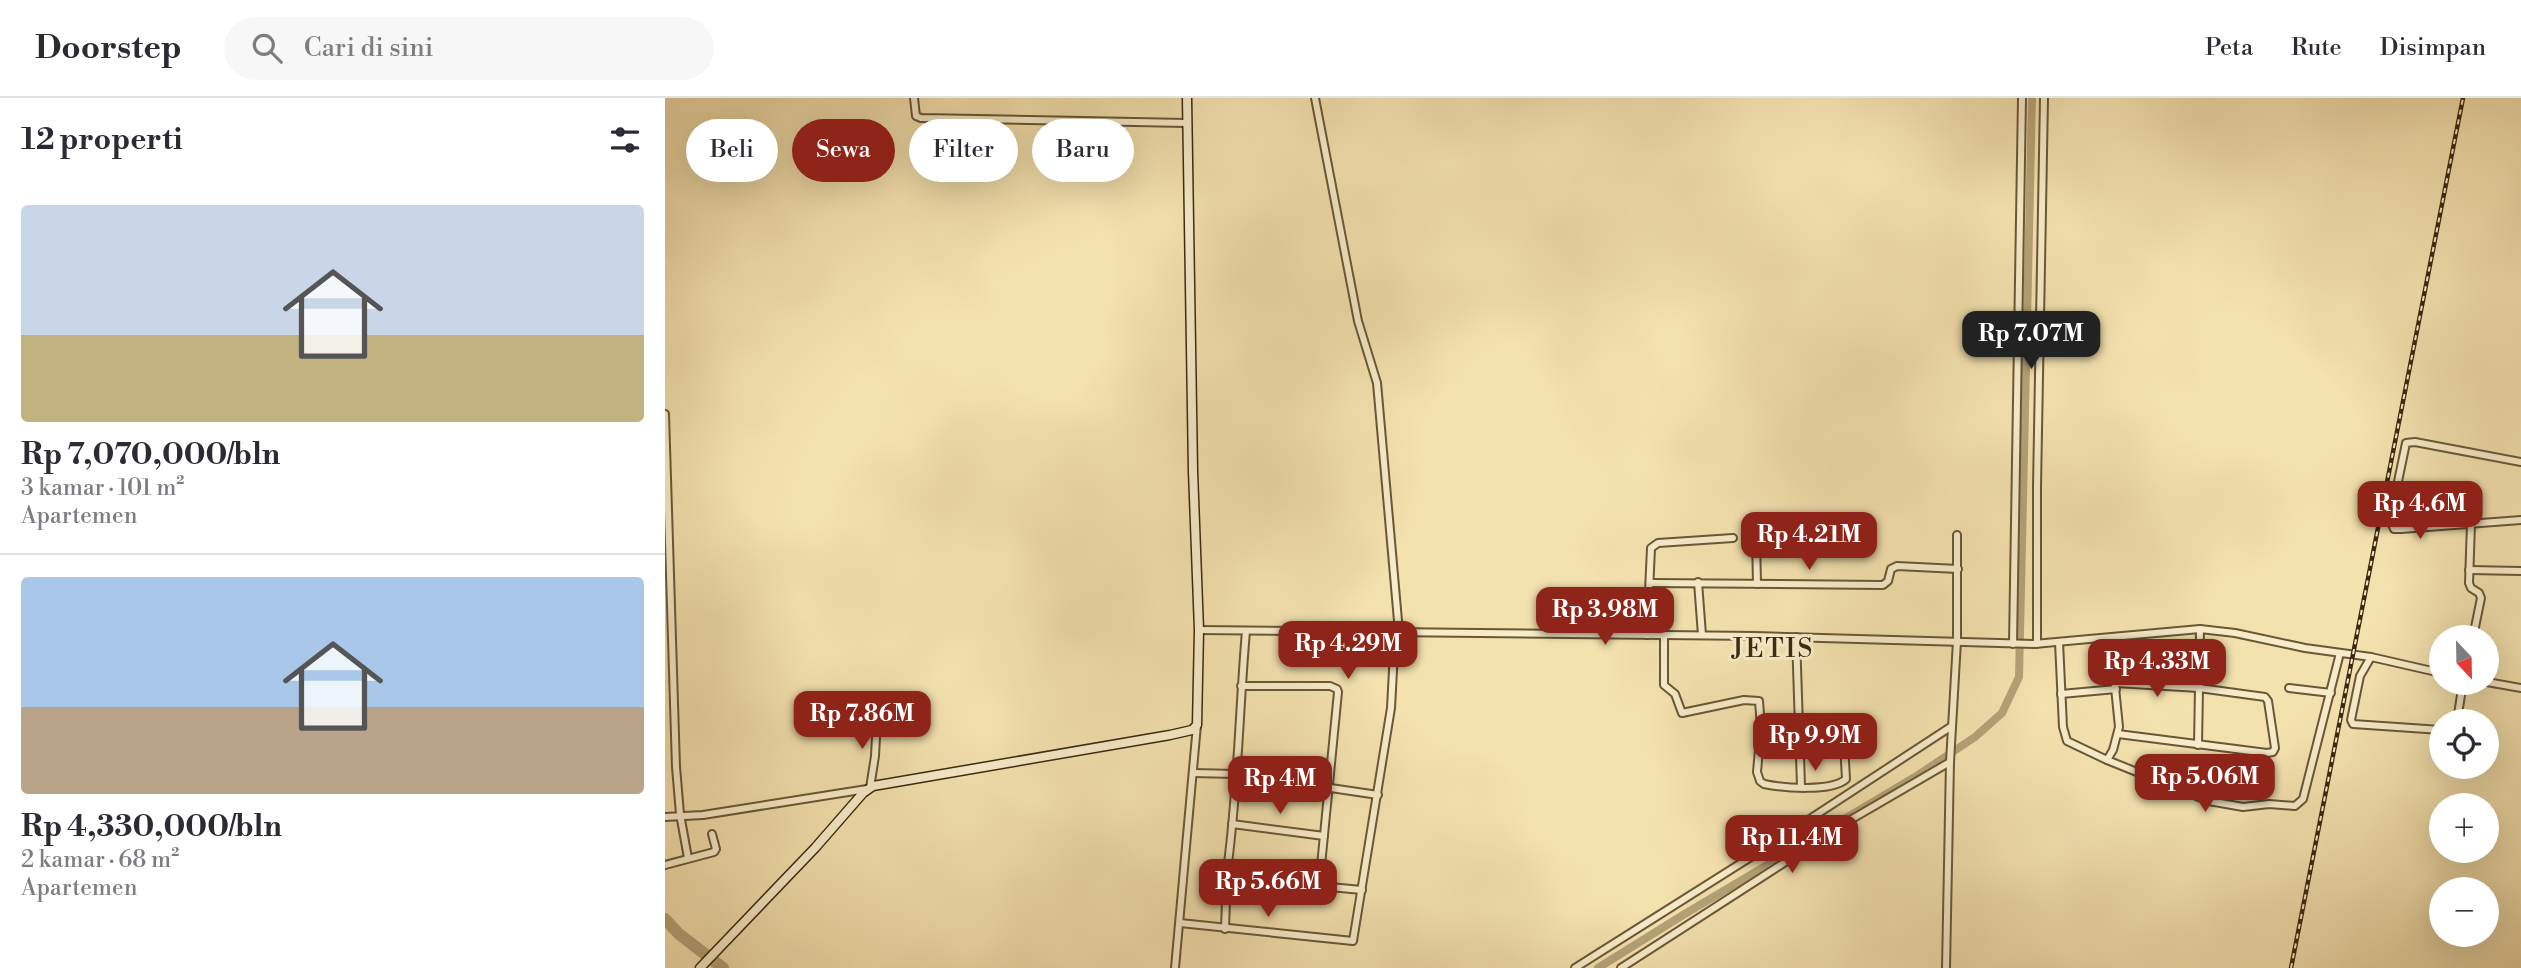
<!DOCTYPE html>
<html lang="id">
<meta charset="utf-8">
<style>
:root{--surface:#fff;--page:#f7f7f7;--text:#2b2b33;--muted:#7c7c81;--line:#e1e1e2;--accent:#8f2418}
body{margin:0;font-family:"Libre Bodoni",serif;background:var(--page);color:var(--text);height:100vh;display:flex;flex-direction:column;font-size:26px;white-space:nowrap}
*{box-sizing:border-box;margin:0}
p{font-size:23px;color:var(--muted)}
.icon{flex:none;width:38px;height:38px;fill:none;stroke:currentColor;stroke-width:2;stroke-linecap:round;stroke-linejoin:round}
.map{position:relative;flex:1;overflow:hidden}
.panel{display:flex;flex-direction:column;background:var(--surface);width:665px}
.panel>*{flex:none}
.guide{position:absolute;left:21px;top:21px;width:665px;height:63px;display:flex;gap:14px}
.needle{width:46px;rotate:158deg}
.tools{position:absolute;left:1764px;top:527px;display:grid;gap:14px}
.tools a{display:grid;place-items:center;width:70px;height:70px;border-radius:50%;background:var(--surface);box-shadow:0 7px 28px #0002;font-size:35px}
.price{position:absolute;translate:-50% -60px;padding:0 16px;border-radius:14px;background:var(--accent);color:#fff;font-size:23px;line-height:46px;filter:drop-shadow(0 2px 4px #0008)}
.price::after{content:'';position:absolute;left:50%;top:42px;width:21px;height:16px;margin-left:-10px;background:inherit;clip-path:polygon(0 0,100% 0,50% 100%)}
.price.current{background:#222;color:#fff}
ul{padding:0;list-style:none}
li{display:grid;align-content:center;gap:14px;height:371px;padding:0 21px}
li+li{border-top:2px solid var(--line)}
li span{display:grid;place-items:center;height:217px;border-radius:7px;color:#555}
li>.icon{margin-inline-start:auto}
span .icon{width:126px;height:126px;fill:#fffc;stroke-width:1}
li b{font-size:30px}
h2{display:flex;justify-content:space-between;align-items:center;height:84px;padding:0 21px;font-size:30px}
.pill{padding:0 24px;border-radius:32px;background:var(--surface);box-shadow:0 7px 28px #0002;font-size:24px;line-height:63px}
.pill.current{background:var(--accent);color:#fff}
header{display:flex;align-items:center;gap:42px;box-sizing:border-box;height:98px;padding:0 35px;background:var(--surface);border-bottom:2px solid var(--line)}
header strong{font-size:33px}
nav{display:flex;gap:38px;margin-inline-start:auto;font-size:24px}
.search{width:490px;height:63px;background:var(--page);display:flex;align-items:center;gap:18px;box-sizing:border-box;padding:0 24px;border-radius:38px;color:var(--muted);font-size:26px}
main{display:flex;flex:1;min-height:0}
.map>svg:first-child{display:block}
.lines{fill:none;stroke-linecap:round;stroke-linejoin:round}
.canal{stroke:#b5a277;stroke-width:8}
.river{stroke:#b5a277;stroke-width:12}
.street-casing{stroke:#6a5735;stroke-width:10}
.secondary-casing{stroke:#3c290d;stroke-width:11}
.street{stroke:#f7ecca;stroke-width:6}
.secondary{stroke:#f7ecca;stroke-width:8}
.rail-casing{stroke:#3c290d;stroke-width:4.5}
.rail{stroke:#f7ecca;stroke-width:2;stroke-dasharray:5;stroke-linecap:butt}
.labels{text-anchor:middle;stroke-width:6;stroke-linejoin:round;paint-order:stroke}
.quarter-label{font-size:26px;letter-spacing:2px;fill:#3c290d;stroke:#f7ecca}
</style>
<header>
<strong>Doorstep</strong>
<div class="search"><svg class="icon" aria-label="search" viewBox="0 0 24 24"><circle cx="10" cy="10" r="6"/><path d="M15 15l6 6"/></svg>Cari di sini</div>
<nav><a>Peta</a><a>Rute</a><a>Disimpan</a></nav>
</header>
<main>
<section class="panel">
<h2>12 properti<svg class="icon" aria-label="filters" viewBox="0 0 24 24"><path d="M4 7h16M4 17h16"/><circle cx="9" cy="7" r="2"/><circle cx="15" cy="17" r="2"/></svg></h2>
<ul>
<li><span style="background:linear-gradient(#c9d6e8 60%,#c2b280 0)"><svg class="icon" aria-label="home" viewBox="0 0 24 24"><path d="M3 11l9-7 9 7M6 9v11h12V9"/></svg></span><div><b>Rp 7,070,000/bln</b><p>3 kamar · 101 m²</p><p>Apartemen</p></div></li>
<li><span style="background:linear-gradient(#a9c7e8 60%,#b9a48a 0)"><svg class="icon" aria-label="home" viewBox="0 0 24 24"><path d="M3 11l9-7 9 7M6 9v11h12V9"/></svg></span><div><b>Rp 4,330,000/bln</b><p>2 kamar · 68 m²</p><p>Apartemen</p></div></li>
</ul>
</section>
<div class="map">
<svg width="1856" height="870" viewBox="0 0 1856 870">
<rect width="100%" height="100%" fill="#f3e1ae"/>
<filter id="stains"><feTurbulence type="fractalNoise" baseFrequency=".00286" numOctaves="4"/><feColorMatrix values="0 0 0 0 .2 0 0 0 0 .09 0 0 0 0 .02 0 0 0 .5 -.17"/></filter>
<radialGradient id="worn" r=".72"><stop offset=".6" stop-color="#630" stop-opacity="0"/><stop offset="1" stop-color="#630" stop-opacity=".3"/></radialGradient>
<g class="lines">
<path class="canal" d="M 933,870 L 1018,817 L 1250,679 L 1310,639 L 1337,615 L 1354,579 L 1367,0"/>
<path class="river" d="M 0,821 L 14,836 L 58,870"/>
<defs>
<g id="street">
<path d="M 249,0 L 251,18 L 256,20 L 522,25"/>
<path d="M 650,0 L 693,223 L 712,285 L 734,534"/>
<path d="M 0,316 L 11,669 L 15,716 L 23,760"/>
<path d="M 1856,364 L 1750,344 L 1741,345 L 1725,422 L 1729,431 L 1736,431 L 1856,422"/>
<path d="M 1806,425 L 1804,485 L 1806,490 L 1814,495 L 1816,500 L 1808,539"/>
<path d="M 1091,442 L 1092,486"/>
<path d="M 1804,472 L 1856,473"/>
<path d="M 1033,484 L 1037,537"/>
<path d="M 986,485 L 1218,487 L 1223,483 L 1226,471 L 1232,468 L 1293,471"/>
<path d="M 534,532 L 1090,538 L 1369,546 L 1535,531 L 1570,535 L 1640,550 L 1706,559 L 1776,575"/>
<path d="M 982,537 L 986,450 L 993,445 L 1068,440"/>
<path d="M 999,537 L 999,587 L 1010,596 L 1017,615 L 1079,602 L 1094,603 L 1096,629 L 1092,674 L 1095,683 L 1099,686 C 1118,690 1167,694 1181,681 L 1179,646"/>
<path d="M 1131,539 L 1136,688"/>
<path d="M 1394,544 L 1398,629 L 1402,643 L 1442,662 L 1544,703 L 1578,709 L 1604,706 L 1630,708 L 1638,701 L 1675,555"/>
<path d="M 1348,546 L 1357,0"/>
<path d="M 1372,546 L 1372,389 L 1379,0"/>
<path d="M 1706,559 L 1695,578 L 1686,622 L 1688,626 L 1776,632"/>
<path d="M 1822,584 L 1856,590"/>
<path d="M 1451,585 L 1534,590 L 1600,599 L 1603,603 L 1610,650 L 1608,654 L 1602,655 L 1453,636"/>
<path d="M 576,588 L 665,588 L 672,591 L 673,594 L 654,788 L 562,773 C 573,693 574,613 581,533"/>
<path d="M 1624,590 L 1666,595"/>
<path d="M 1396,596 L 1451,591"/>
<path d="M 1792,623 L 1798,584"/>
<path d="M 1533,647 L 1535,531"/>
<path d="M 1442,662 L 1448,652 L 1454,629 L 1445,540"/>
<path d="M 528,675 L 571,676 L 713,697"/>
<path d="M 205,690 L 210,658 L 212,620"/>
<path d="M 0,719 L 38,717 L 202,691"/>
<path d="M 567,726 L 659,738"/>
<path d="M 0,767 L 49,754 L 51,751 L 47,736"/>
<path d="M 654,788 L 697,792"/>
<path d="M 515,825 L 688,843 L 726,610 L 730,534"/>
<path d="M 560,831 L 562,773"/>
<path d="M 510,870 L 532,627"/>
<path d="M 910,870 L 1108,745 L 1287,628"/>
<path d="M 956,870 L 1187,721 L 1285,664"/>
<path d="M 1281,870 L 1285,664 L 1292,543 L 1292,437"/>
</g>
<path id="secondary" d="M 35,870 L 150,750 L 198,695 L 208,688 L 505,637 L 527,632 L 532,627 L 534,532 L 528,373 L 522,0"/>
</defs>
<use href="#street" class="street-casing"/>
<use href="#secondary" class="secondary-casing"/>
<use href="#street" class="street"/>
<use href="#secondary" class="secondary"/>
<defs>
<path id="rail" d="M 1626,870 L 1798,0"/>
</defs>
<use href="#rail" class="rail-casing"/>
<use href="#rail" class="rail"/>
</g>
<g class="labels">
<g class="quarter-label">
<text x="1108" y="559">JETIS</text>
</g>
</g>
<rect width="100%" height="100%" filter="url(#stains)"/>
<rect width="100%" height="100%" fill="url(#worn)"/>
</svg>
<div class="tools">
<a><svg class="needle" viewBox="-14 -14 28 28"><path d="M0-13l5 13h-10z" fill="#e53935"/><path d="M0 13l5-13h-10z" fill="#7c7c81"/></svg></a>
<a><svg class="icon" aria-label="locate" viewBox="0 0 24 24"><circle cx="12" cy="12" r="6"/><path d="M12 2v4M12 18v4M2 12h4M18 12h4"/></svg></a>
<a>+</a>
<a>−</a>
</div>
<b class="price current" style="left:1366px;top:273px">Rp 7.07M</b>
<b class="price" style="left:1755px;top:443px">Rp 4.6M</b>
<b class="price" style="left:1144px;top:474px">Rp 4.21M</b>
<b class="price" style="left:940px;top:549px">Rp 3.98M</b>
<b class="price" style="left:683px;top:583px">Rp 4.29M</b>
<b class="price" style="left:1492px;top:601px">Rp 4.33M</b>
<b class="price" style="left:197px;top:653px">Rp 7.86M</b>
<b class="price" style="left:1150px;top:675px">Rp 9.9M</b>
<b class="price" style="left:1540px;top:716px">Rp 5.06M</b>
<b class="price" style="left:615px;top:718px">Rp 4M</b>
<b class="price" style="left:1127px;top:777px">Rp 11.4M</b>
<b class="price" style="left:603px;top:821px">Rp 5.66M</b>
<div class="guide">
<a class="pill">Beli</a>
<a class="pill current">Sewa</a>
<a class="pill">Filter</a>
<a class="pill">Baru</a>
</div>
</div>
</main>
